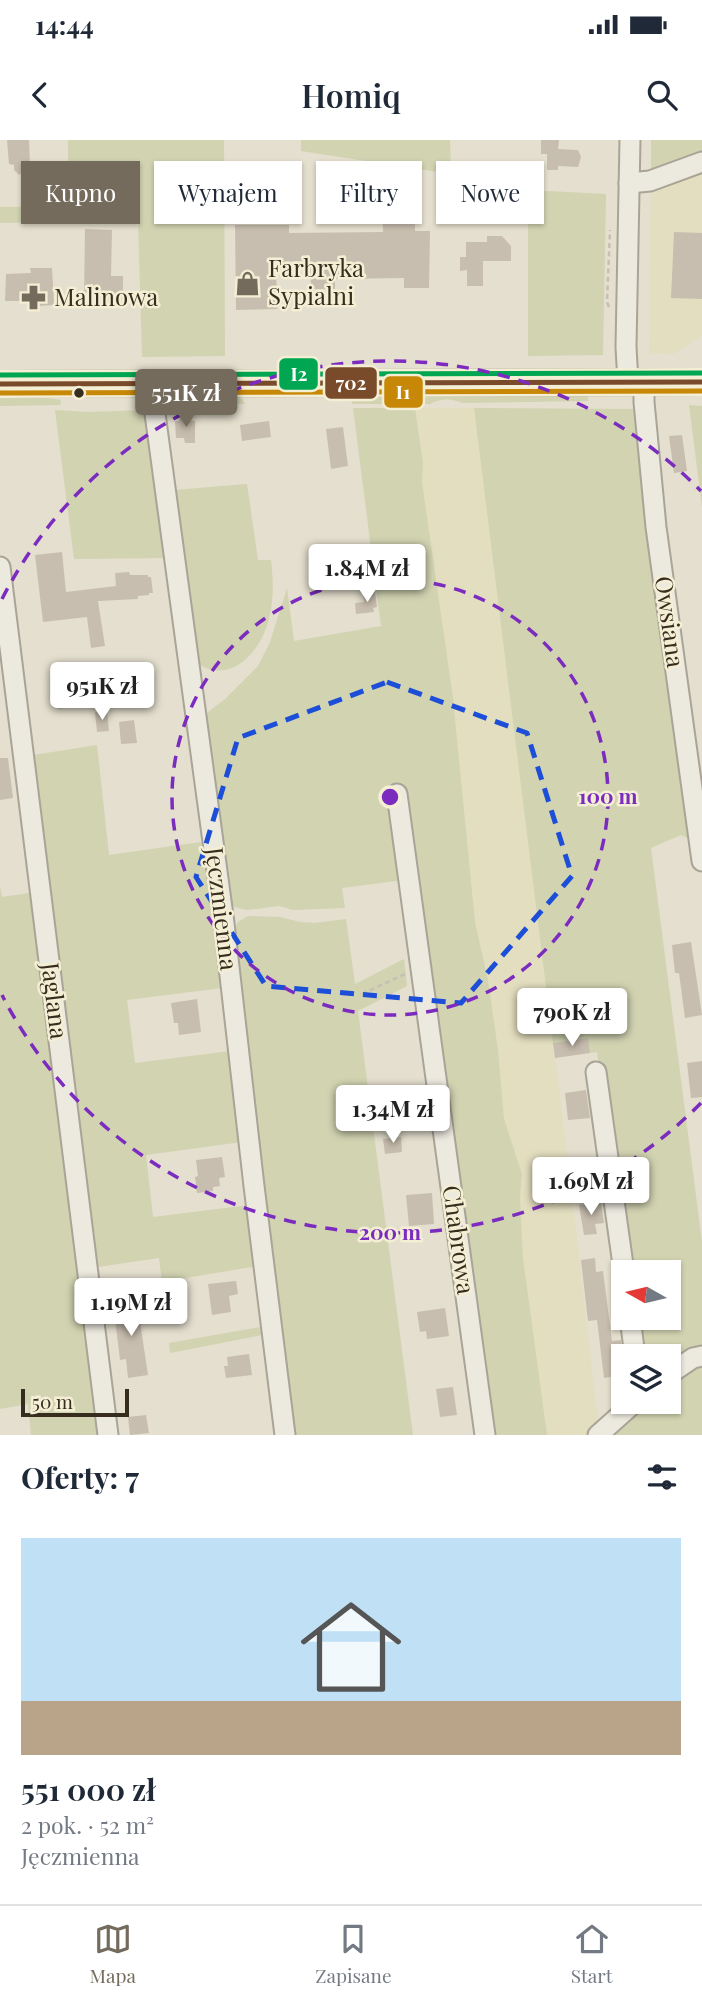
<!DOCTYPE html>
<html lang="pl">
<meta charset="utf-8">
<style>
:root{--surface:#fff;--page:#f2f2f3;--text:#1f2937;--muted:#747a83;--line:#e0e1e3;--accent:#746b5c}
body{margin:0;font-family:"Playfair Display",serif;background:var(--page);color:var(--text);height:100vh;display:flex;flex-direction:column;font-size:26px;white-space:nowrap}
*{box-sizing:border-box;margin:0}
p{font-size:23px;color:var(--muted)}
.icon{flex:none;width:38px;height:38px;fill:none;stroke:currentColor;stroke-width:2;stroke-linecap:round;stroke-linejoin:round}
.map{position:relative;height:1295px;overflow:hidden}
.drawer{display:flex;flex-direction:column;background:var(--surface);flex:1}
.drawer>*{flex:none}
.hud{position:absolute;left:21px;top:21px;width:662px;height:63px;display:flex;gap:14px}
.needle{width:46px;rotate:278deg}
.controls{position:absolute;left:611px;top:1120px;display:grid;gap:14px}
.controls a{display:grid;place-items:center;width:70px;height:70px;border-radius:0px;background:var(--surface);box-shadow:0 2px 5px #0004;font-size:35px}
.scale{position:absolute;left:21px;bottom:18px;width:108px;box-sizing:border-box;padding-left:7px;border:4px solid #372d1f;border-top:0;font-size:19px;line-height:24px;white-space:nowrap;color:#372d1f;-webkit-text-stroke:5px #f4eed4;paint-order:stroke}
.price{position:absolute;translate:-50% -60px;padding:0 16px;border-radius:7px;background:#fff;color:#222;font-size:23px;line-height:46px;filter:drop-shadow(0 2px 4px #0008)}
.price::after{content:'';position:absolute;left:50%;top:42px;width:21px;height:16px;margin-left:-10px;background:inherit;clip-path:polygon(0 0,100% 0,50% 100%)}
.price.on{background:var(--accent);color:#fff}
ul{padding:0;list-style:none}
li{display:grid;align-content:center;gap:14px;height:371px;padding:0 21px}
li span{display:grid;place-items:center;height:217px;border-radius:0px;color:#555}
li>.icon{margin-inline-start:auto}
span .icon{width:126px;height:126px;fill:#fffc;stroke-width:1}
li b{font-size:30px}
h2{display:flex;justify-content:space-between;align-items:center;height:84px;padding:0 21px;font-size:30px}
.tag{padding:0 24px;border-radius:0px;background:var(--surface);box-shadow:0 2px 5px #0004;font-size:24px;line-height:63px}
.tag.on{background:var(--accent);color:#fff}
.status{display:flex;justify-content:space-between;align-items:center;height:49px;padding:0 35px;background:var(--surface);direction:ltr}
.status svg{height:19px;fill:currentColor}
header{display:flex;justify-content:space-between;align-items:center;height:91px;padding:0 21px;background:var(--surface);font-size:32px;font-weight:600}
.tab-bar{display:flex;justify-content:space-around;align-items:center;height:98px;border-top:2px solid var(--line);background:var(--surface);font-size:19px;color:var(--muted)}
.tab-bar a{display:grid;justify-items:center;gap:4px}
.tab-bar .on{color:var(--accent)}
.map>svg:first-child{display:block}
.farmland{fill:#e3debf}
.green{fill:#d1d3b1}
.building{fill:#c8beaf}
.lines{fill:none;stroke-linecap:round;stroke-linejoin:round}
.minor-casing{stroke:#a9a496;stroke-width:23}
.major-casing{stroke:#8f897d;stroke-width:28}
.path{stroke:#c5c0b6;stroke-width:2.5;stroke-dasharray:5 3.5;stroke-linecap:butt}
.minor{stroke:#ece9df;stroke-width:19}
.major{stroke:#e3e0d1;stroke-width:24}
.bus-1-casing{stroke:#f4eed4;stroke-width:10}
.bus-2-casing{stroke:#f4eed4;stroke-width:10}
.bus-3-casing{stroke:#f4eed4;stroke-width:10}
.bus-1{stroke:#7a4b2a;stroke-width:5}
.bus-2{stroke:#c78808;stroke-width:5}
.bus-3{stroke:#00a651;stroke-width:5}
.marked{fill:none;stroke:#1d4ed8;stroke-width:5;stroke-dasharray:14 9;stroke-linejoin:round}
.ring{fill:none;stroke:#7b2cbf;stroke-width:3.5;stroke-dasharray:12 9}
.bus-dot{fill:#372d1f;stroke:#f4eed4;stroke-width:2.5}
.labels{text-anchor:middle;stroke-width:5;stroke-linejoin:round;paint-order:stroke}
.poi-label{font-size:24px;fill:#372d1f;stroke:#f4eed4;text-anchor:start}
.street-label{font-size:24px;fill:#372d1f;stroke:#f4eed4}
.centre{fill:#7b2cbf;stroke:#f4eed4;stroke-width:3.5}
.ring-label{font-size:21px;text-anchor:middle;font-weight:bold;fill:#7b2cbf;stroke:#f4eed4;stroke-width:5;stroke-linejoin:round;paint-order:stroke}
.line-badge{stroke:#f4eed4;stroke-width:2.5}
.badge-label{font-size:19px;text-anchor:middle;font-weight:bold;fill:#fff}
</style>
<div class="status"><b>14:44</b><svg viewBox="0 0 49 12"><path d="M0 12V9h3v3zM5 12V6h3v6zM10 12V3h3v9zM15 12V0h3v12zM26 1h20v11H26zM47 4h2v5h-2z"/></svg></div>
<header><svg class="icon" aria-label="back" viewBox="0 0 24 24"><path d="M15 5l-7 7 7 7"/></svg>Homiq<svg class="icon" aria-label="search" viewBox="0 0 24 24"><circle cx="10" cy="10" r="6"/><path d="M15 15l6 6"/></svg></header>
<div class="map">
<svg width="702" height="1295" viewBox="0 0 702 1295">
<rect width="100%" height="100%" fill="#e4dfce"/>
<g class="farmland">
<path d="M 702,28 L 702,195 L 673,214 L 649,213 L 651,46 Z"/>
<path d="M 415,268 L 474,268 L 567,1013 L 599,1290 L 595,1295 L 547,1295 L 523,1118 L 520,1057 L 522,1034 L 504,979 L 498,910 L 488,840 L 475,782 L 453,558 L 422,342 L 423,324 Z"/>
</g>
<g class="green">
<path d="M 68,0 L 224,0 L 225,216 L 142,217 L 138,80 L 0,83 L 0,67 L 68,66 Z"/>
<path d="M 301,0 L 450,0 L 451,34 L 301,11 Z"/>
<path d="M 651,0 L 702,0 L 702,18 L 651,37 Z"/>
<path d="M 528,50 L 606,54 L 603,215 L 528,216 Z"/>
<path d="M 351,253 L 588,253 L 588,261 L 462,263 C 450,258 442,258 430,264 L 352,264 Z"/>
<path d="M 0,254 L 21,254 L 61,260 L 60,265 L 0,266 Z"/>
<path d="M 171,254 L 231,254 L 242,259 L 245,264 L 161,265 L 165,256 Z"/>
<path d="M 689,265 L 702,266 L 702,367 L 701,359 Z"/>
<path d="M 353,268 L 415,268 L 423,324 L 422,342 L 453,558 L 475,782 L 488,840 L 498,910 L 504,979 L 522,1034 L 520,1057 L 523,1118 L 547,1295 L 489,1295 L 401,647 L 382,656 L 394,662 L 404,740 L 342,748 L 345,768 L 293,770 L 279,766 L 247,770 L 234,767 L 228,760 L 204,584 L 208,572 L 224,560 L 258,526 L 270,502 L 287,448 L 294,501 L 381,486 Z"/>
<path d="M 474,268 L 636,269 L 695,702 L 681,695 L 651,708 L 702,1102 L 702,1208 L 669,1218 L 668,1216 L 639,1216 L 633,1178 L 668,1178 L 668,1132 L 627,1132 L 597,912 L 590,913 L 587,898 L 553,903 Z"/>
<path d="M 55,270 L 89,272 L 145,270 L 165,418 L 74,419 Z"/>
<path d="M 247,344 L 258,420 L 271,420 C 273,438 274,456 270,474 C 264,507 234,546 198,524 L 174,350 Z"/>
<path d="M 97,605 L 109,715 L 201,702 L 222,848 L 127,860 L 135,923 L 230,911 L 242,1002 L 146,1015 L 153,1077 L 249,1065 L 258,1126 L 162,1142 L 159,1118 L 91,1128 L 27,616 Z"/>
<path d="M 0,747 L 2,757 L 37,752 L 105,1295 L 31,1295 L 28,1264 L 0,1269 Z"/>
<path d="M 248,776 L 280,777 L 300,782 L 315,783 L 346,779 L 355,844 L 404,819 L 407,846 L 358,871 L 413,1295 L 291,1295 L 234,790 L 238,782 Z"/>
<path d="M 266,1186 L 267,1194 L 170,1213 L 169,1203 Z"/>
<path d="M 702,1226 L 702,1295 L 615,1295 L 643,1262 L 668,1262 L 669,1241 L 688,1230 Z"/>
</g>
<g class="building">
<path d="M 7,0 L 29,0 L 30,27 L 26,27 L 24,31 L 19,35 L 14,30 L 14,25 L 9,24 Z"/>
<path d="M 541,0 L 559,0 L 558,9 L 578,10 L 581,17 L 578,27 L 558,26 L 558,30 L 547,30 L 547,14 L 541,14 Z"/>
<path d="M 415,66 L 415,91 L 430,91 L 429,148 L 404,148 L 404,138 L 335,139 L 335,149 L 311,149 L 310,121 L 276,122 L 277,169 L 236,170 L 235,85 L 289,85 L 289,93 L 383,92 L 382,67 Z"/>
<path d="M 85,89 L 112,90 L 111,136 L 123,136 L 123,154 L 114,163 L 84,162 Z"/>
<path d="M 674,92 L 702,93 L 702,159 L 671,158 Z"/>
<path d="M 487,96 L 502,96 L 511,106 L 511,121 L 483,121 L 483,146 L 467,146 L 467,130 L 460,131 L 460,117 L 466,117 L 466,102 L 487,102 Z"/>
<path d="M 30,128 L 52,128 L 54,165 L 38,166 L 38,164 L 31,164 L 31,161 L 5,161 L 6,134 L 31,133 Z"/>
<path d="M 183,270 L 188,280 L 195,281 L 195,303 L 185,303 L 184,298 L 176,298 L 175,281 L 179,281 Z"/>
<path d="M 269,281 L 271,297 L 242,301 L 240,285 Z"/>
<path d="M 343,287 L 348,326 L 331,329 L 326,289 Z"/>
<path d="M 682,295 L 687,331 L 674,333 L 669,296 Z"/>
<path d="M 62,412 L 66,452 L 116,446 L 115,433 L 129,432 L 130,435 L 148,435 L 148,437 L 151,437 L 153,453 L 149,453 L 149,455 L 138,456 L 138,459 L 98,461 L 105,506 L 91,508 L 87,477 L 43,482 L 35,415 Z"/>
<path d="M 375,452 L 377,467 L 373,468 L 374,472 L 356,474 L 355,463 L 364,462 L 363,454 Z"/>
<path d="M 76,524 L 79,547 L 76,547 L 79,563 L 70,564 L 71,567 L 58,569 L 54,539 L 61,538 L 59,526 Z"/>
<path d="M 107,571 L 109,591 L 97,592 L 95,572 Z"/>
<path d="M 134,580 L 137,603 L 121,604 L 119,582 Z"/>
<path d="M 0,618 L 8,618 L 13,658 L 0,660 Z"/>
<path d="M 691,802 L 702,875 L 685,878 L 679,833 L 675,833 L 672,805 Z"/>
<path d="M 197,859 L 201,892 L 179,895 L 178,883 L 174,883 L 171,863 Z"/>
<path d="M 588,898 L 590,913 L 555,918 L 553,903 Z"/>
<path d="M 702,921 L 702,957 L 691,958 L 687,923 Z"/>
<path d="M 586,950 L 590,978 L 568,980 L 565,953 Z"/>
<path d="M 396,955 L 398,969 L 379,971 L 377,957 Z"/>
<path d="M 401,997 L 402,1012 L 385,1014 L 383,999 Z"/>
<path d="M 222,1017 L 225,1037 L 219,1038 L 220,1046 L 213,1047 L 213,1051 L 197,1053 L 195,1037 L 198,1036 L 196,1020 Z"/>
<path d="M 432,1053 L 434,1084 L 409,1086 L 406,1055 Z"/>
<path d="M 601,1062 L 604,1083 L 595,1084 L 597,1094 L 584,1095 L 579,1065 Z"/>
<path d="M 595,1118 L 596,1132 L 603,1131 L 612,1201 L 621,1200 L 623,1218 L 623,1235 L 604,1238 L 597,1180 L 588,1181 L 581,1120 Z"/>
<path d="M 236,1141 L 238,1154 L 229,1156 L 231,1172 L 212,1175 L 208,1144 Z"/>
<path d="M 133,1158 L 134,1169 L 138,1168 L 148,1235 L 128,1238 L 126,1219 L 120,1220 L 114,1171 L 118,1171 L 117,1160 Z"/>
<path d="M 445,1168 L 449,1196 L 427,1199 L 426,1191 L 420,1192 L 417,1172 Z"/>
<path d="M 249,1214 L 252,1235 L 226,1238 L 224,1226 L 228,1226 L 227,1217 Z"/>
<path d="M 453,1247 L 457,1275 L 440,1277 L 436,1249 Z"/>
<path d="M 146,1275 L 149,1293 L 130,1295 L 128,1277 Z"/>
</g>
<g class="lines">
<defs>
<g id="minor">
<path d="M 629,43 L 650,41 L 702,22"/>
<path d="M 628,242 L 626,207 L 630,0"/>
<path d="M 644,242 L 644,262 L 656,387 L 702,721"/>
<path d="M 151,244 L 224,783 L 254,1046 L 285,1295"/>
<path d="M 0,427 L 108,1295"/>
<path d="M 397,654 L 485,1295"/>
<path d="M 596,932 L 624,1132"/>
<path d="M 630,1178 L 635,1216"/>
<path d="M 668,1235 L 693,1218 L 702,1216"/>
<path d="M 598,1295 L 635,1262"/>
</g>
<path id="major" d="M 0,244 L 702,242"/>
</defs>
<use href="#minor" class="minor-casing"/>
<use href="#major" class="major-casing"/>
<g class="path">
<path d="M 609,167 L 607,162 L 610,90"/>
<path d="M 362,854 L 405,834"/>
</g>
<use href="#minor" class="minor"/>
<use href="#major" class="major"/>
<defs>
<path id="bus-1" d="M 0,244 L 702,242"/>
<path id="bus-2" d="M 0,253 L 702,251"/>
<path id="bus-3" d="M 0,235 L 702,233"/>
</defs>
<use href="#bus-1" class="bus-1-casing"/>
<use href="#bus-2" class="bus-2-casing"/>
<use href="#bus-3" class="bus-3-casing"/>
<use href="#bus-1" class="bus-1"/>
<use href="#bus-2" class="bus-2"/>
<use href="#bus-3" class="bus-3"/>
</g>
<path class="marked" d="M 387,542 L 527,593 L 572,736 L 461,863 L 266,846 L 196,737 L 238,598 Z"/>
<g class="ring">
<circle cx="390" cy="657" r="218"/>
<path d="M701 963A436 436 0 0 1 2 855M2 459A436 436 0 0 1 701 351"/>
</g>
<defs>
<symbol id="shop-bare" viewBox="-9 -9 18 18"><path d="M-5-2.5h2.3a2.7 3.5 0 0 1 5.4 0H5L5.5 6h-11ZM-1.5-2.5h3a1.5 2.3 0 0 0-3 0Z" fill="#746b5c" stroke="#f4eed4" stroke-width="2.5" paint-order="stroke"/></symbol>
<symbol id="pharmacy-bare" viewBox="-9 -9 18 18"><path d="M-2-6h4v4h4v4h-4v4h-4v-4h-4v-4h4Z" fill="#746b5c" stroke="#f4eed4" stroke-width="2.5" paint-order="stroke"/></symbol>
</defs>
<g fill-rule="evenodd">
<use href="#shop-bare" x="230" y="126" width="35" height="35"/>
<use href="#pharmacy-bare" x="16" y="140" width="35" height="35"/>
</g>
<circle class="bus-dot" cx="79" cy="253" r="6"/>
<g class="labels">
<g class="poi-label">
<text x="268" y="137">Farbryka<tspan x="268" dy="28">Sypialni</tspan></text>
<text x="54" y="166">Malinowa</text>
</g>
<g class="street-label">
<text transform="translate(669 482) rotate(82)" y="8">Owsiana</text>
<text transform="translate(221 769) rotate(83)" y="8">Jęczmienna</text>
<text transform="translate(54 861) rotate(83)" y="8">Jaglana</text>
<text transform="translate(458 1100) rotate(82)" y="8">Chabrowa</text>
</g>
</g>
<circle cx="390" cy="657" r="10" class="centre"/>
<g class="ring-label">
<text x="608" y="664">100 m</text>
<text x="390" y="1100">200 m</text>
</g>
<g class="line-badge">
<rect x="278" y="217" width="41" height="34" rx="7" fill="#00a651"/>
<rect x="324" y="226" width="54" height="34" rx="7" fill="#7a4b2a"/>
<rect x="383" y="235" width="41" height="34" rx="7" fill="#c78808"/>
</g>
<g class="badge-label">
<text x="299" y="241">I2</text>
<text x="351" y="250">702</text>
<text x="403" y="259">I1</text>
</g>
</svg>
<div class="controls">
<a><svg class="needle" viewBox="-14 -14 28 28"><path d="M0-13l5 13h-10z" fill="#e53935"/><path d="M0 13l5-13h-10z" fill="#747a83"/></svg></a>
<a><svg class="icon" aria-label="layers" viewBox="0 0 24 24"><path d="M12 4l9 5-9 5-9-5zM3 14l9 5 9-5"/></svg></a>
</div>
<div class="scale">50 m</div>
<b class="price on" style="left:186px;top:289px">551K zł</b>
<b class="price" style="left:367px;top:464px">1.84M zł</b>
<b class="price" style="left:102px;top:582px">951K zł</b>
<b class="price" style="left:572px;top:908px">790K zł</b>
<b class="price" style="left:393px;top:1005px">1.34M zł</b>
<b class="price" style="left:591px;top:1077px">1.69M zł</b>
<b class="price" style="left:131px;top:1198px">1.19M zł</b>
<div class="hud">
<a class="tag on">Kupno</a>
<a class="tag">Wynajem</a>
<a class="tag">Filtry</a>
<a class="tag">Nowe</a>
</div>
</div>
<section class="drawer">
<h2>Oferty: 7<svg class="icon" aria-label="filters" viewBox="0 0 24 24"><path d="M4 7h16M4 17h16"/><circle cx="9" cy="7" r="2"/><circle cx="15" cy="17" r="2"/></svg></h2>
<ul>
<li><span style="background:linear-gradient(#bfe0f5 75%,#b9a48a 0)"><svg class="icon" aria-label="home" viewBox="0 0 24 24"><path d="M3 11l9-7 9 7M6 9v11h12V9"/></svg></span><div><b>551 000 zł</b><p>2 pok. · 52 m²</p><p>Jęczmienna</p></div></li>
</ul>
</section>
<nav class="tab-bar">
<a class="on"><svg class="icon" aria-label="map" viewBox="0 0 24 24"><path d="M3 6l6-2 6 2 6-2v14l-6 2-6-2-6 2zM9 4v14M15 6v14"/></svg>Mapa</a>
<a><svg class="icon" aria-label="saved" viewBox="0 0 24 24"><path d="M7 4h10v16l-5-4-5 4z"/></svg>Zapisane</a>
<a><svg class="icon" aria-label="home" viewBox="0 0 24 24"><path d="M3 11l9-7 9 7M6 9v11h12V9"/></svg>Start</a>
</nav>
